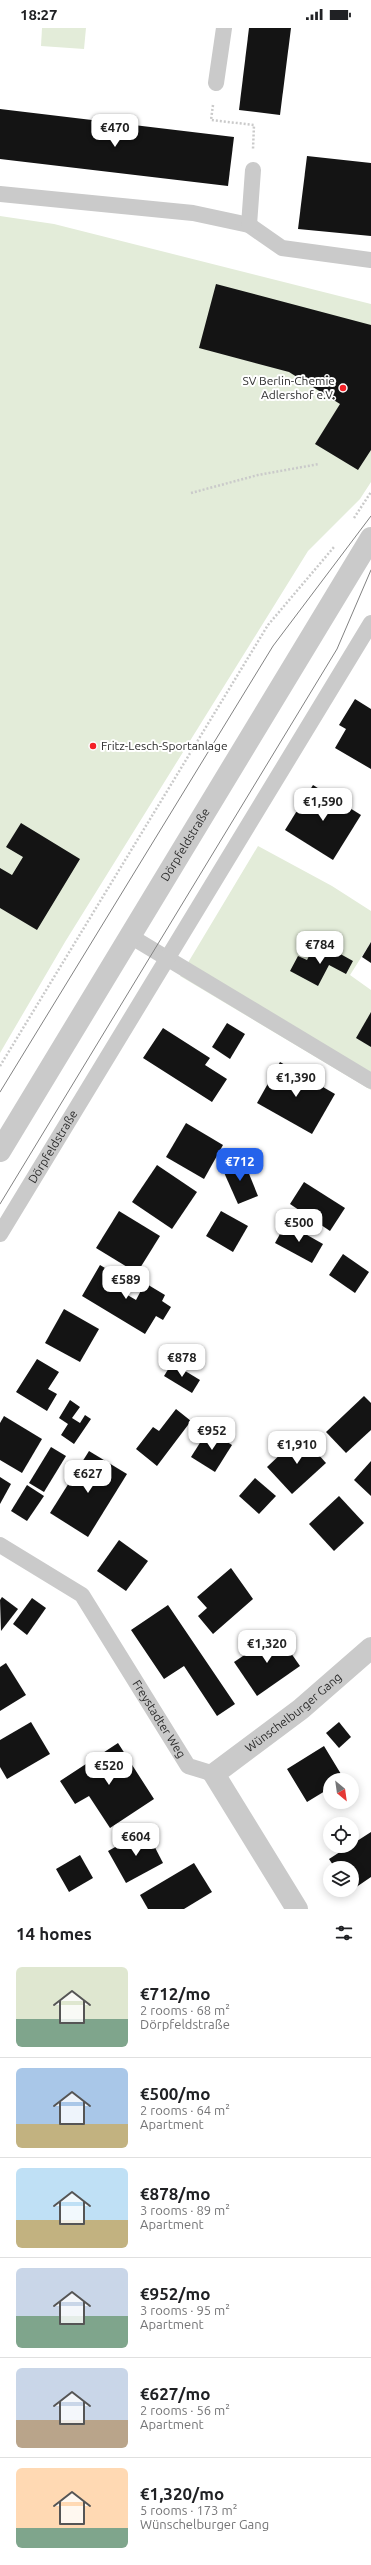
<!DOCTYPE html>
<meta charset="utf-8">
<style>
:root{--surface:#fff;--page:#f6f6f6;--text:#202124;--muted:#757577;--line:#e0e0e0;--accent:#2563eb}
body{margin:0;font-family:Ubuntu,sans-serif;background:var(--page);color:var(--text);height:100vh;display:flex;flex-direction:column;font-size:15px;white-space:nowrap}
*{box-sizing:border-box;margin:0}
p{font-size:13px;color:var(--muted)}
.icon{flex:none;width:22px;height:22px;fill:none;stroke:currentColor;stroke-width:2;stroke-linecap:round;stroke-linejoin:round}
.map{position:relative;height:1881px;overflow:hidden}
.drawer{display:flex;flex-direction:column;background:var(--surface);flex:1}
.drawer>*{flex:none}
.needle{width:26px;rotate:151deg}
.fabs{position:absolute;left:323px;top:1745px;display:grid;gap:8px}
.fabs a{display:grid;place-items:center;width:36px;height:36px;border-radius:50%;background:var(--surface);box-shadow:0 2px 10px #0003;font-size:20px}
.price{position:absolute;translate:-50% -34px;padding:0 9px;border-radius:8px;background:#fff;color:#222;font-size:13px;line-height:26px;filter:drop-shadow(0 1px 2px #0008)}
.price::after{content:'';position:absolute;left:50%;top:24px;width:12px;height:9px;margin-left:-6px;background:inherit;clip-path:polygon(0 0,100% 0,50% 100%)}
.price.current{background:var(--accent);color:#fff}
ul{padding:0;list-style:none}
li{display:flex;align-items:center;gap:12px;height:100px;padding:0 16px}
li+li{border-top:1px solid var(--line)}
li span{display:grid;place-items:center;flex:none;width:112px;height:80px;border-radius:6px;color:#555}
li>.icon{margin-inline-start:auto}
span .icon{width:48px;height:48px;fill:#fffc;stroke-width:1}
li b{font-size:17px}
h2{display:flex;justify-content:space-between;align-items:center;height:48px;padding:0 16px;font-size:17px}
.status{display:flex;justify-content:space-between;align-items:center;height:28px;padding:0 20px;background:var(--surface);direction:ltr}
.status svg{height:11px;fill:currentColor}
.map>svg:first-child{display:block}
.green{fill:#e3ecd9}
.building{fill:#141414}
.lines{fill:none;stroke-linecap:round;stroke-linejoin:round}
.path{stroke:#cacaca;stroke-width:2.5;stroke-dasharray:2 2;stroke-linecap:butt}
.service{stroke:#cacaca;stroke-width:16}
.minor{stroke:#cacaca;stroke-width:22}
.tertiary{stroke:#cacaca;stroke-width:22}
.tram{stroke:#828282;stroke-width:1}
.poi-dot{fill:#f42026;stroke:#fff;stroke-width:1.5}
.labels{text-anchor:middle;stroke-width:4;stroke-linejoin:round;paint-order:stroke}
.poi-label{font-size:12px;fill:#2d2d2d;stroke:#fff;text-anchor:end}
.street-label{font-size:12px;fill:#2d2d2d;stroke:#fff}
</style>
<div class="status"><b>18:27</b><svg viewBox="0 0 49 12"><path d="M0 12V9h3v3zM5 12V6h3v6zM10 12V3h3v9zM15 12V0h3v12zM26 1h20v11H26zM47 4h2v5h-2z"/></svg></div>
<div class="map">
<svg width="371" height="1881" viewBox="0 0 371 1881">
<rect width="100%" height="100%" fill="#fff"/>
<g class="green">
<path d="M 42,0 L 86,0 L 84,21 L 41,18 Z"/>
<path d="M 0,188 L 54,196 L 371,276 L 371,454 L 360,471 L 308,523 L 65,914 L 0,1025 Z"/>
<path d="M 258,818 L 332,858 L 371,883 L 371,914 L 350,947 L 371,962 L 371,1062 L 180,948 Z"/>
</g>
<g class="building">
<path d="M 249,0 L 291,0 L 280,87 L 239,82 Z"/>
<path d="M 0,81 L 234,109 L 228,158 L 0,131 Z"/>
<path d="M 307,128 L 371,135 L 371,208 L 298,201 Z"/>
<path d="M 216,256 L 371,297 L 371,422 L 358,442 L 315,416 L 340,376 L 289,344 L 199,320 Z"/>
<path d="M 355,671 L 371,681 L 371,741 L 335,720 L 346,701 L 339,697 Z"/>
<path d="M 313,757 L 361,787 L 333,832 L 285,802 Z"/>
<path d="M 21,795 L 80,831 L 37,902 L 0,880 L 0,840 L 12,847 L 23,829 L 6,819 Z"/>
<path d="M 371,914 L 371,935 L 362,929 Z"/>
<path d="M 314,918 L 332,928 L 335,923 L 353,933 L 346,946 L 329,937 L 318,958 L 290,943 L 298,928 L 307,932 Z"/>
<path d="M 371,984 L 371,1019 L 356,1010 Z"/>
<path d="M 227,995 L 245,1006 L 230,1031 L 212,1019 Z"/>
<path d="M 163,1000 L 210,1030 L 205,1037 L 227,1051 L 212,1074 L 143,1030 Z"/>
<path d="M 280,1034 L 335,1066 L 312,1106 L 257,1075 Z"/>
<path d="M 186,1095 L 223,1117 L 204,1151 L 166,1129 Z"/>
<path d="M 243,1131 L 258,1168 L 238,1176 L 222,1140 Z"/>
<path d="M 157,1137 L 197,1164 L 172,1201 L 132,1174 Z"/>
<path d="M 304,1154 L 345,1180 L 330,1203 L 290,1176 Z"/>
<path d="M 119,1183 L 160,1208 L 137,1245 L 96,1220 Z"/>
<path d="M 221,1183 L 248,1198 L 233,1224 L 206,1208 Z"/>
<path d="M 286,1195 L 323,1216 L 312,1235 L 275,1215 Z"/>
<path d="M 343,1226 L 369,1244 L 355,1265 L 329,1247 Z"/>
<path d="M 100,1237 L 125,1252 L 119,1262 L 136,1272 L 145,1255 L 165,1267 L 162,1273 L 171,1279 L 163,1292 L 156,1288 L 145,1306 L 82,1268 Z"/>
<path d="M 64,1281 L 99,1301 L 80,1334 L 45,1315 Z"/>
<path d="M 37,1331 L 59,1344 L 48,1361 L 57,1366 L 47,1383 L 16,1364 Z"/>
<path d="M 172,1335 L 200,1352 L 192,1365 L 164,1348 Z"/>
<path d="M 364,1368 L 371,1375 L 371,1402 L 346,1425 L 326,1404 Z"/>
<path d="M 70,1372 L 80,1379 L 72,1390 L 80,1395 L 85,1387 L 91,1391 L 74,1416 L 61,1407 L 68,1396 L 59,1390 Z"/>
<path d="M 176,1381 L 191,1393 L 157,1438 L 136,1421 L 153,1399 L 159,1403 Z"/>
<path d="M 4,1388 L 42,1411 L 22,1445 L 0,1432 L 0,1395 Z"/>
<path d="M 208,1402 L 232,1417 L 215,1444 L 191,1429 Z"/>
<path d="M 301,1407 L 326,1435 L 292,1466 L 267,1439 Z"/>
<path d="M 51,1419 L 66,1428 L 44,1464 L 29,1455 Z"/>
<path d="M 89,1423 L 127,1446 L 88,1509 L 50,1485 Z"/>
<path d="M 371,1433 L 371,1468 L 354,1452 Z"/>
<path d="M 0,1449 L 11,1456 L 0,1476 Z"/>
<path d="M 255,1450 L 276,1468 L 259,1486 L 239,1468 Z"/>
<path d="M 27,1457 L 44,1468 L 27,1493 L 11,1483 Z"/>
<path d="M 339,1468 L 364,1495 L 334,1523 L 309,1496 Z"/>
<path d="M 119,1512 L 148,1533 L 126,1563 L 97,1543 Z"/>
<path d="M 231,1540 L 253,1571 L 213,1606 L 198,1588 L 207,1580 L 197,1569 Z"/>
<path d="M 2,1569 L 18,1581 L 1,1603 L 0,1572 Z"/>
<path d="M 32,1570 L 46,1580 L 27,1607 L 13,1596 Z"/>
<path d="M 168,1577 L 235,1676 L 217,1688 L 184,1638 L 164,1651 L 131,1602 Z"/>
<path d="M 277,1605 L 300,1638 L 257,1668 L 234,1634 Z"/>
<path d="M 6,1635 L 26,1667 L 0,1683 L 0,1639 Z"/>
<path d="M 31,1694 L 50,1726 L 7,1751 L 0,1739 L 0,1712 Z"/>
<path d="M 339,1694 L 351,1709 L 339,1720 L 326,1705 Z"/>
<path d="M 118,1715 L 154,1771 L 110,1800 L 89,1768 L 75,1776 L 60,1753 Z"/>
<path d="M 324,1718 L 344,1751 L 330,1752 L 330,1760 L 307,1774 L 287,1741 Z"/>
<path d="M 146,1802 L 163,1835 L 126,1855 L 108,1823 Z"/>
<path d="M 371,1804 L 371,1849 L 352,1862 L 352,1840 L 335,1840 L 329,1831 Z"/>
<path d="M 80,1827 L 93,1850 L 69,1864 L 56,1841 Z"/>
<path d="M 194,1835 L 212,1864 L 184,1881 L 148,1881 L 140,1867 Z"/>
</g>
<g class="lines">
<g class="path">
<path d="M 213,77 L 211,92 L 254,97 L 253,121"/>
<path d="M 191,465 L 258,447 L 319,436"/>
<path d="M 354,490 L 371,464"/>
<path d="M 0,1038 L 268,597 L 334,519"/>
</g>
<g class="service">
<path d="M 216,55 L 224,0"/>
<path d="M 0,166 L 193,185 L 249,197 L 282,220 L 371,232"/>
<path d="M 249,197 L 253,142"/>
<path d="M 130,908 L 371,1053"/>
<path id="s1" d="M 0,1206 L 371,595"/>
<path id="s2" d="M 0,1517 L 82,1567 L 188,1738 L 214,1746"/>
</g>
<path class="minor" id="s3" d="M 297,1881 L 214,1746 L 301,1681 L 371,1620"/>
<path class="tertiary" id="s4" d="M 0,1123 L 371,510"/>
<g class="tram">
<path d="M 0,1064 L 273,618 L 371,488"/>
<path d="M 0,1176 L 337,621 L 371,542"/>
</g>
</g>
<g class="poi-dot">
<circle cx="343" cy="360" r="4"/>
<circle cx="93" cy="718" r="4"/>
</g>
<g class="labels">
<g class="poi-label">
<text x="335" y="357">SV Berlin-Chemie<tspan x="335" dy="14">Adlershof e.V.</tspan></text>
<text x="101" y="722" text-anchor="start">Fritz-Lesch-Sportanlage</text>
</g>
<g class="street-label">
<text dy="4" stroke="none"><textPath href="#s4" startOffset="358">Dörpfeldstraße</textPath></text>
<text dy="4" stroke="none"><textPath href="#s1" startOffset="102">Dörpfeldstraße</textPath></text>
<text dy="4" stroke="none"><textPath href="#s3" startOffset="259">Wünschelburger Gang</textPath></text>
<text dy="4" stroke="none"><textPath href="#s2" startOffset="242">Freystadter Weg</textPath></text>
</g>
</g>
</svg>
<div class="fabs">
<a><svg class="needle" viewBox="-14 -14 28 28"><path d="M0-13l5 13h-10z" fill="#e53935"/><path d="M0 13l5-13h-10z" fill="#757577"/></svg></a>
<a><svg class="icon" aria-label="locate" viewBox="0 0 24 24"><circle cx="12" cy="12" r="6"/><path d="M12 2v4M12 18v4M2 12h4M18 12h4"/></svg></a>
<a><svg class="icon" aria-label="layers" viewBox="0 0 24 24"><path d="M12 4l9 5-9 5-9-5zM3 14l9 5 9-5"/></svg></a>
</div>
<b class="price" style="left:115px;top:120px">€470</b>
<b class="price" style="left:323px;top:794px">€1,590</b>
<b class="price" style="left:320px;top:937px">€784</b>
<b class="price" style="left:296px;top:1070px">€1,390</b>
<b class="price current" style="left:240px;top:1154px">€712</b>
<b class="price" style="left:299px;top:1215px">€500</b>
<b class="price" style="left:126px;top:1272px">€589</b>
<b class="price" style="left:182px;top:1350px">€878</b>
<b class="price" style="left:212px;top:1423px">€952</b>
<b class="price" style="left:297px;top:1437px">€1,910</b>
<b class="price" style="left:88px;top:1466px">€627</b>
<b class="price" style="left:267px;top:1636px">€1,320</b>
<b class="price" style="left:109px;top:1758px">€520</b>
<b class="price" style="left:136px;top:1829px">€604</b>
</div>
<section class="drawer">
<h2>14 homes<svg class="icon" aria-label="filters" viewBox="0 0 24 24"><path d="M4 7h16M4 17h16"/><circle cx="9" cy="7" r="2"/><circle cx="15" cy="17" r="2"/></svg></h2>
<ul>
<li><span style="background:linear-gradient(#dfe7d0 65%,#7fa58c 0)"><svg class="icon" aria-label="home" viewBox="0 0 24 24"><path d="M3 11l9-7 9 7M6 9v11h12V9"/></svg></span><div><b>€712/mo</b><p>2 rooms · 68 m²</p><p>Dörpfeldstraße</p></div></li>
<li><span style="background:linear-gradient(#a9c7e8 70%,#c2b280 0)"><svg class="icon" aria-label="home" viewBox="0 0 24 24"><path d="M3 11l9-7 9 7M6 9v11h12V9"/></svg></span><div><b>€500/mo</b><p>2 rooms · 64 m²</p><p>Apartment</p></div></li>
<li><span style="background:linear-gradient(#bfe0f5 65%,#c2b280 0)"><svg class="icon" aria-label="home" viewBox="0 0 24 24"><path d="M3 11l9-7 9 7M6 9v11h12V9"/></svg></span><div><b>€878/mo</b><p>3 rooms · 89 m²</p><p>Apartment</p></div></li>
<li><span style="background:linear-gradient(#c9d6e8 60%,#7fa58c 0)"><svg class="icon" aria-label="home" viewBox="0 0 24 24"><path d="M3 11l9-7 9 7M6 9v11h12V9"/></svg></span><div><b>€952/mo</b><p>3 rooms · 95 m²</p><p>Apartment</p></div></li>
<li><span style="background:linear-gradient(#c9d6e8 65%,#b9a48a 0)"><svg class="icon" aria-label="home" viewBox="0 0 24 24"><path d="M3 11l9-7 9 7M6 9v11h12V9"/></svg></span><div><b>€627/mo</b><p>2 rooms · 56 m²</p><p>Apartment</p></div></li>
<li><span style="background:linear-gradient(#ffd9b3 75%,#7fa58c 0)"><svg class="icon" aria-label="home" viewBox="0 0 24 24"><path d="M3 11l9-7 9 7M6 9v11h12V9"/></svg></span><div><b>€1,320/mo</b><p>5 rooms · 173 m²</p><p>Wünschelburger Gang</p></div></li>
</ul>
</section>
